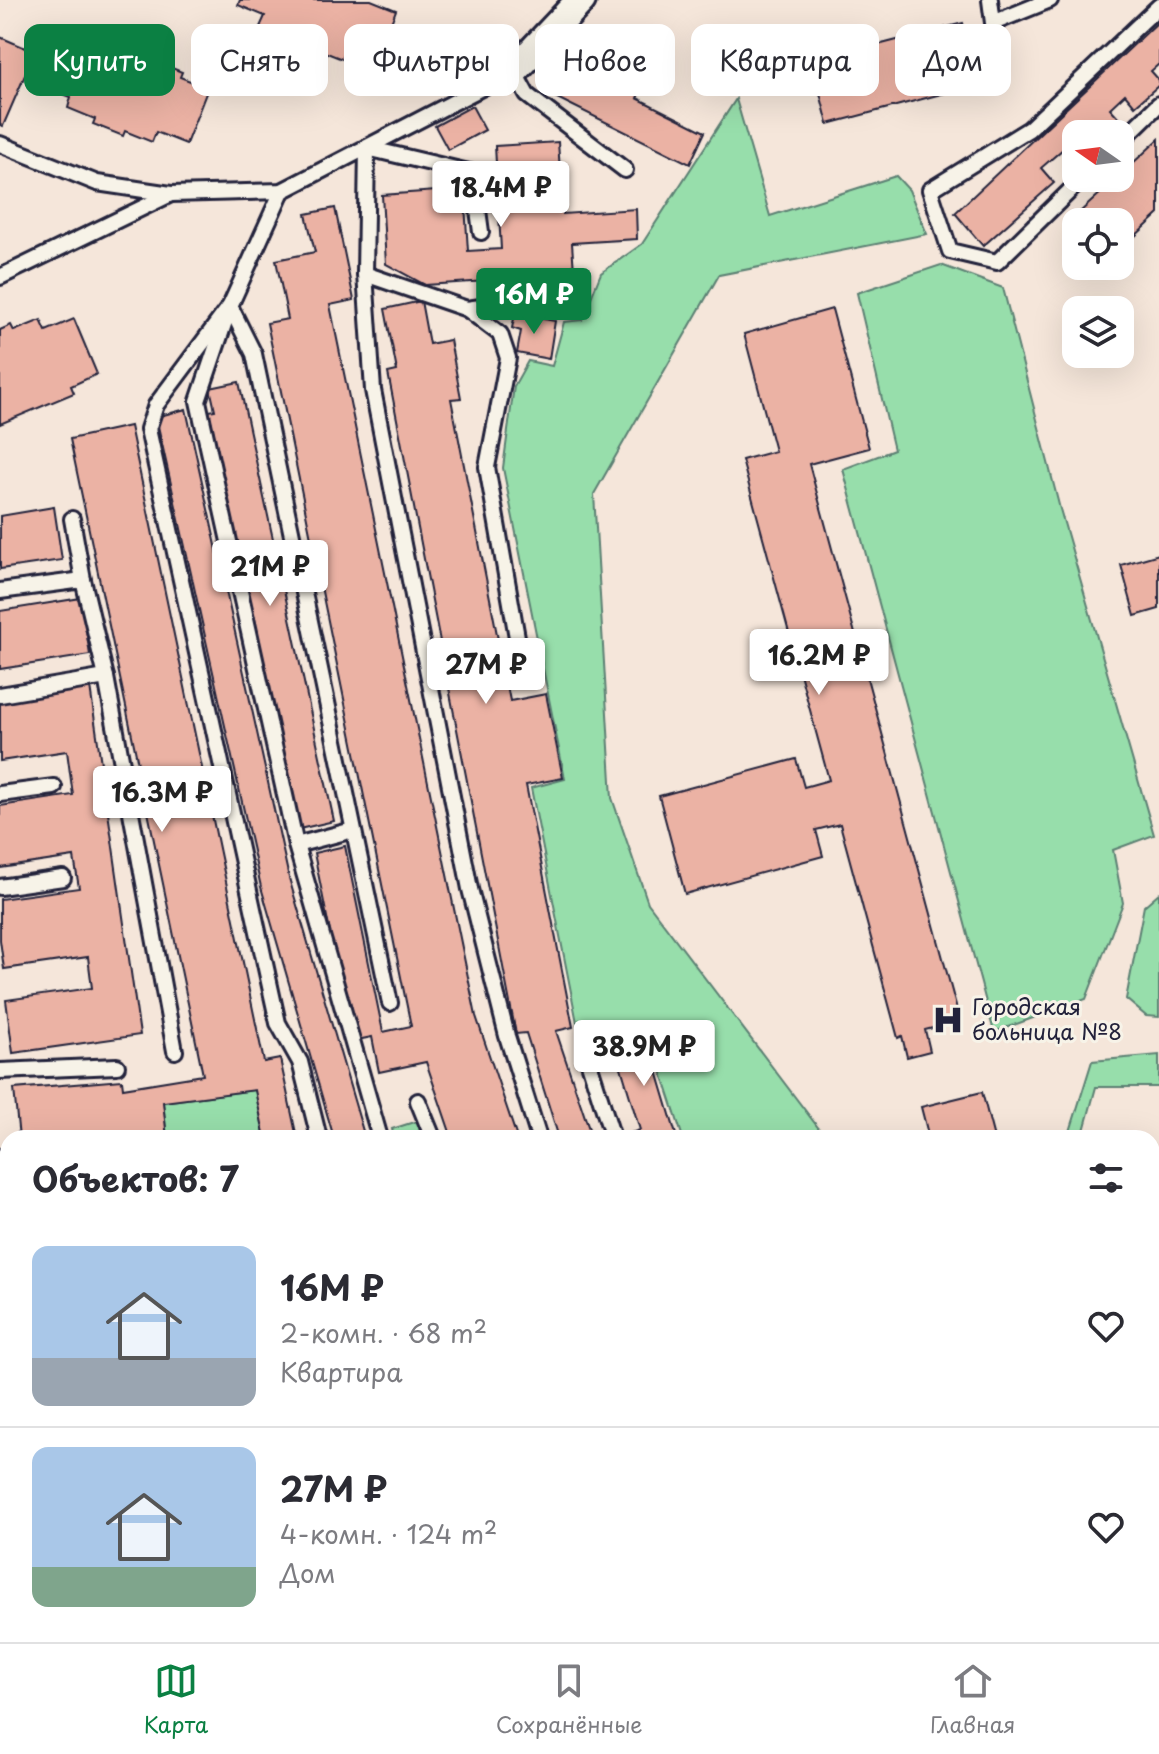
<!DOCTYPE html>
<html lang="ru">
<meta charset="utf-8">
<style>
:root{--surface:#fff;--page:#f2f2f3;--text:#2b2b33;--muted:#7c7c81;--line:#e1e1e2;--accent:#0b8043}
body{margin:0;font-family:"Playpen Sans",sans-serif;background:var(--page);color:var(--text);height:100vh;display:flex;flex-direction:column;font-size:30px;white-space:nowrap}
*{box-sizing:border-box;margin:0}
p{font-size:26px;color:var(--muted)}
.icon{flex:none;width:44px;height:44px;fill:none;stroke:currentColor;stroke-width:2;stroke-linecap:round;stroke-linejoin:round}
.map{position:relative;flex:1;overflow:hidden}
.details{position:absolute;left:0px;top:1130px;width:1160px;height:512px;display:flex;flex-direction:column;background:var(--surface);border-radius:24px 24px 0 0;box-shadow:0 8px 32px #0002}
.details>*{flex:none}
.hud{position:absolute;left:24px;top:24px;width:1112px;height:72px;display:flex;gap:16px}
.needle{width:52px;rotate:284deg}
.controls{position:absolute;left:1062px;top:120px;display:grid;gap:16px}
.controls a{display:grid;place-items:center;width:72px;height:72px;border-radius:16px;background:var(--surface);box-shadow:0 8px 32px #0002;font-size:40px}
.price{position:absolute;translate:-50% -68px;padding:0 18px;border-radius:8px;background:#fff;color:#222;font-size:26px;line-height:52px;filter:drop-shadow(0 2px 4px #0008)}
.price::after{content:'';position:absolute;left:50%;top:48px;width:24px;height:18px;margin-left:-12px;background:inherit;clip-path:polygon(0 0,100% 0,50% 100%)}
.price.active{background:var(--accent);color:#fff}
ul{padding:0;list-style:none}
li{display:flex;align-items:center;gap:24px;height:200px;padding:0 32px}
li+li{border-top:2px solid var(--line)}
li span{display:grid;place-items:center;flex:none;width:224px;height:160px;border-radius:16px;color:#555}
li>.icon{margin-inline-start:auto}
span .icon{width:96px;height:96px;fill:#fffc;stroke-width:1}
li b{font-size:34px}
h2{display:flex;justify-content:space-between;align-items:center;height:96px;padding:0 32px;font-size:34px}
.pill{padding:0 28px;border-radius:16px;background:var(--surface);box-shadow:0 8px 32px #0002;font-size:28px;line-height:72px}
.pill.active{background:var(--accent);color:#fff}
.menu{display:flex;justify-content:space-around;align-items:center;height:112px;border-top:2px solid var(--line);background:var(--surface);font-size:22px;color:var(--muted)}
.menu a{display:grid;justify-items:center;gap:4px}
.menu .active{color:var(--accent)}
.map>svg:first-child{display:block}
.green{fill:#97deab;stroke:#5c8073;stroke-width:2}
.building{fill:#ebb2a4;stroke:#22223b;stroke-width:2}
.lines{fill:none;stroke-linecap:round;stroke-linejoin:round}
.lane-casing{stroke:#22223b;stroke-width:20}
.street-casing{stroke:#22223b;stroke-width:34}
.path{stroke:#22223b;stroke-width:5;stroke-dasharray:2 6;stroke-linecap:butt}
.lane{stroke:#f7f3e8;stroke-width:14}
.street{stroke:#f7f3e8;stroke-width:28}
.labels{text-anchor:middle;stroke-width:6;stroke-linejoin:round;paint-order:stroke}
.poi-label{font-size:22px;fill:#22223b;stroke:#f7f3e8;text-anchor:start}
</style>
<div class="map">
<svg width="1159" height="1642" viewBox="0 0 1159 1642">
<rect width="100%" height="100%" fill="#f5e6da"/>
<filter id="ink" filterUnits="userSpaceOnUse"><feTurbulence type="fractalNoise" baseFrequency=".0125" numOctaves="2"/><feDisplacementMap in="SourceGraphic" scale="16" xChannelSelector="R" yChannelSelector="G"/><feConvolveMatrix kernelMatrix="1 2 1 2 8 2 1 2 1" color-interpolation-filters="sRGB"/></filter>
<g filter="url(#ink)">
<g class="green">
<path d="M 736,99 L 770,216 L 896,176 L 909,190 L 927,234 L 719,275 L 594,494 L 612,798 L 648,903 L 826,1138 L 683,1138 L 646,1024 L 581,1043 L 531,788 L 565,779 L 503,468 L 514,386 L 528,361 L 552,366 L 564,322 L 582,320 L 601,273 L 642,244 Z"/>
<path d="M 941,265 L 1003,288 L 1060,509 L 1154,835 L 1113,850 L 1123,903 L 1086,999 L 994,1032 L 843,469 L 894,450 L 857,293 Z"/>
<path d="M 1159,893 L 1159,1017 L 1146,1016 L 1126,999 L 1144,906 Z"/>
<path d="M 1159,1055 L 1159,1087 L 1096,1087 L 1082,1138 L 1068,1138 L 1092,1061 Z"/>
<path d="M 255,1090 L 265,1138 L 167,1138 L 163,1102 Z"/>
<path d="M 417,1121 L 422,1138 L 394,1138 L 392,1129 Z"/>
<path d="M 1152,1168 L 1159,1169 L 1159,1525 L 1152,1523 Z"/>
<path d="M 126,1634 L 1099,1634 L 1095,1642 L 127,1642 Z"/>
</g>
<g class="building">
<path d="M 240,0 L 371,0 L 396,10 L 376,61 L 346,49 L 342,59 L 317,49 L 315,54 L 284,42 L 286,37 L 260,27 L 265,16 L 238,5 Z"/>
<path d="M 1159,21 L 1159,64 L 1151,71 L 1159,80 L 1159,85 L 1135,106 L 1125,94 L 1110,108 L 1121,120 L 1105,134 L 1076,134 L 1076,159 L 1074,161 L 1063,149 L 1041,168 L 1054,183 L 983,246 L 955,213 Z"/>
<path d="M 963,23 L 979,84 L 828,124 L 812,62 Z"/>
<path d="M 69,32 L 94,42 L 97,38 L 182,72 L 180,77 L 208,88 L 186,144 L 156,132 L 152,142 L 125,131 L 123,136 L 93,124 L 95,119 L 68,108 L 71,97 L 46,88 Z"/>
<path d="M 573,35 L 650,74 L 637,98 L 705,132 L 690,164 L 545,92 Z"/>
<path d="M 0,37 L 35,52 L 3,126 L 0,125 Z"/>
<path d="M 472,106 L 485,130 L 448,150 L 435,126 Z"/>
<path d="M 1159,139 L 1159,214 L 1120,250 L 1120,222 L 1076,222 L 1076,232 L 1068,223 L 1117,178 L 1120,178 L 1120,175 Z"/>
<path d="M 558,142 L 563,214 L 636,209 L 637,239 L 572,243 L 577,315 L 551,316 L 549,277 L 425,285 L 386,264 L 382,195 L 464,189 L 468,251 L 501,249 L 495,146 Z"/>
<path d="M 335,208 L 354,300 L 330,305 L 476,1016 L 517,1138 L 452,1138 L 426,1062 L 379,1072 L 372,1037 L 352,1041 L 314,853 L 345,846 L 383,1032 L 411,1026 L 267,323 L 288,319 L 276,260 L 315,252 L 306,214 Z"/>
<path d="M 421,301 L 429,344 L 450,340 L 461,398 L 451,399 L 510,701 L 546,694 L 563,778 L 526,785 L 573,1027 L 556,1031 L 592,1138 L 559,1138 L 526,1033 L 516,1034 L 388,373 L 397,371 L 385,309 Z"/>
<path d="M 832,309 L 869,448 L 809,464 L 960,1021 L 925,1030 L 930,1051 L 907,1057 L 902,1036 L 898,1038 L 840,824 L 816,830 L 823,856 L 685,894 L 659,796 L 796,759 L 804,787 L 829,780 L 742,460 L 775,451 L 744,334 Z"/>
<path d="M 515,314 L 555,321 L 549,359 L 517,353 L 521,331 L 512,328 Z"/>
<path d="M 74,319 L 97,374 L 71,386 L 74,393 L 0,424 L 0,330 L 11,325 L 14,331 L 41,320 L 46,331 Z"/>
<path d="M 239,382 L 334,821 L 299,829 L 209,411 L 215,410 L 210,388 Z"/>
<path d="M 186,409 L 289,878 L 365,1138 L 334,1138 L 261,887 L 156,417 Z"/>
<path d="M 130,426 L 264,1062 L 280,1059 L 297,1138 L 265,1138 L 255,1090 L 163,1102 L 167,1138 L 19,1138 L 14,1089 L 122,1080 L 123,1088 L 203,1075 L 70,439 Z"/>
<path d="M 54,507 L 62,560 L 0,569 L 0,516 Z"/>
<path d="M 1159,554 L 1159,609 L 1135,616 L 1121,565 Z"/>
<path d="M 81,598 L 90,655 L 0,669 L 0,611 Z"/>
<path d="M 90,687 L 140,1035 L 13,1053 L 6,1000 L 92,988 L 88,957 L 4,969 L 0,940 L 0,899 L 79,888 L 74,857 L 0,868 L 0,806 L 73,795 L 67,751 L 0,761 L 0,700 Z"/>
<path d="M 645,1031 L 677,1138 L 632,1138 L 631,1133 L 640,1130 L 613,1041 Z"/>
<path d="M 982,1092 L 994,1138 L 929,1138 L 921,1107 Z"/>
<path d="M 8,1309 L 8,1341 L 2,1342 L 0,1310 Z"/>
<path d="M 0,1363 L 8,1363 L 8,1408 L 0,1409 Z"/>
<path d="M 8,1445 L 8,1510 L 0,1511 L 0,1446 Z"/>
<path d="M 8,1547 L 8,1634 L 35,1634 L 36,1642 L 0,1642 L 0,1548 Z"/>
<path d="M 87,1634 L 126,1634 L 127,1642 L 89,1642 Z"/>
</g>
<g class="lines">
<defs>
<g id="lane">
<path d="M 990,0 L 993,23 L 1050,0"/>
<path d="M 1120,142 L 1159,104"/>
<path d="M 0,144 L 97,183 L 171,194 L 282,191 L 514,71 L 527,95 L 625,170"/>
<path d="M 1083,178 L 997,262 L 950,251 L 930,190 L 1029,129 L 1159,6"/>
<path d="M 282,191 L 230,306 L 254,354 L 390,1003"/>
<path d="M 481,232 L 473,173 L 367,148 L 365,274 L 373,390 L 470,889 L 507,1036 L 539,1138"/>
<path d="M 365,274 L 467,309 L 535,299"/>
<path d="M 0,277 L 171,194"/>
<path d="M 230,306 L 156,405 L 148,429 L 278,1023 L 300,1062 L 319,1138"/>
<path d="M 467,309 L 500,334 L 508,358 L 487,467 L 524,677"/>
<path d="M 226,318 L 198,401 L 296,845 L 380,1138"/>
<path d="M 72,519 L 83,580 L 106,677 L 175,1051"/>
<path d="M 0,591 L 83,580"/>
<path d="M 0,695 L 106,677"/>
<path d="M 0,794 L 54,787"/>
<path d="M 296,845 L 353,830"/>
<path d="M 0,887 L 63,878"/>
<path d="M 589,1063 L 613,1138"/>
<path d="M 0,1071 L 117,1066"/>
<path d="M 418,1101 L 433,1138"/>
<path d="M 0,1157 L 7,1205 L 0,1234"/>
<path d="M 0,1255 L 8,1257"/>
<path d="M 0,1348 L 8,1348"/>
<path d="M 0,1430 L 8,1429"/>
<path d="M 0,1535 L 8,1533"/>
<path d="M 61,1634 L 63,1642"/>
</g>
<path id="street" d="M 514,71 L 581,0"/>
</defs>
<use href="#lane" class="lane-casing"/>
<use href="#street" class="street-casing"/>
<g class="path">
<path d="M 700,1634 L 704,1642"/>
<path d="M 696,1642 L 699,1634"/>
</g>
<use href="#lane" class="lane"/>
<use href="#street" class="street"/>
</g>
</g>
<defs>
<symbol id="hospital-bare" viewBox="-9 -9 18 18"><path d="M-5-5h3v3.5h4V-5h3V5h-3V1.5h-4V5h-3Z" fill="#22223b" stroke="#f7f3e8" stroke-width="2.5" paint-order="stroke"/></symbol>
</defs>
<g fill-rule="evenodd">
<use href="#hospital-bare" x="926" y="998" width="44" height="44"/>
</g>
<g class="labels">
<g class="poi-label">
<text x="972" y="1015">Городская<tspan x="972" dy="25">больница №8</tspan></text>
</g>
</g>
</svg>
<div class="controls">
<a><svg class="needle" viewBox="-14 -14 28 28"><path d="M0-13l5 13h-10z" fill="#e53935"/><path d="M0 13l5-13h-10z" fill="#7c7c81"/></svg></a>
<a><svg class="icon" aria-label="locate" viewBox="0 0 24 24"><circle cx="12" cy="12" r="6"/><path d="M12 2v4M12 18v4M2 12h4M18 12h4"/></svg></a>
<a><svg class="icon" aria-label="layers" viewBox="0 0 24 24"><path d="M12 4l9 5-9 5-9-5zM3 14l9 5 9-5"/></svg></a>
</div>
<b class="price" style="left:501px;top:229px">18.4M ₽</b>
<b class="price active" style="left:534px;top:336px">16M ₽</b>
<b class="price" style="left:270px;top:608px">21M ₽</b>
<b class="price" style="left:819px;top:697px">16.2M ₽</b>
<b class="price" style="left:486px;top:706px">27M ₽</b>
<b class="price" style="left:162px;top:834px">16.3M ₽</b>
<b class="price" style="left:644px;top:1088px">38.9M ₽</b>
<div class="hud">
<a class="pill active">Купить</a>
<a class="pill">Снять</a>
<a class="pill">Фильтры</a>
<a class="pill">Новое</a>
<a class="pill">Квартира</a>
<a class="pill">Дом</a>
</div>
<section class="details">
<h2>Объектов: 7<svg class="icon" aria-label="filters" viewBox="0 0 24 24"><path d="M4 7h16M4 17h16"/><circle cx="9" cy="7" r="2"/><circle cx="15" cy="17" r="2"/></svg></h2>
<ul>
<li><span style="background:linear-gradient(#a9c7e8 70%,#9aa5b1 0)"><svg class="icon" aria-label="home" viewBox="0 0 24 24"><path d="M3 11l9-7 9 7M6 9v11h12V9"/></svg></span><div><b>16M ₽</b><p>2-комн. · 68 m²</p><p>Квартира</p></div><svg class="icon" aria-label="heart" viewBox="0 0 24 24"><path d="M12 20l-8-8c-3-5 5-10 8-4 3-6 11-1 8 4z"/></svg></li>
<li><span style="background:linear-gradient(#a9c7e8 75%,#7fa58c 0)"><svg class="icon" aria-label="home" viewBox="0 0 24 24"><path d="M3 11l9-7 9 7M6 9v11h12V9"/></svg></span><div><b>27M ₽</b><p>4-комн. · 124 m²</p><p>Дом</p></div><svg class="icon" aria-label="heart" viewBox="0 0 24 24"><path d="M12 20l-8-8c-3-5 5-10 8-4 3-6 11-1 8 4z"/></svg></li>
</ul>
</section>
</div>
<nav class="menu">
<a class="active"><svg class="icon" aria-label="map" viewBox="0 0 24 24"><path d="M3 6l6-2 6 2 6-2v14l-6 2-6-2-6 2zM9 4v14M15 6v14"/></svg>Карта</a>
<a><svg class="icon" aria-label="saved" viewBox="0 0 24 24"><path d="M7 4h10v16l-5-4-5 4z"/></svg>Сохранённые</a>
<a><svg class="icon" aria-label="home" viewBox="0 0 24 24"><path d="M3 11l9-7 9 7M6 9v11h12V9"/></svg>Главная</a>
</nav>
